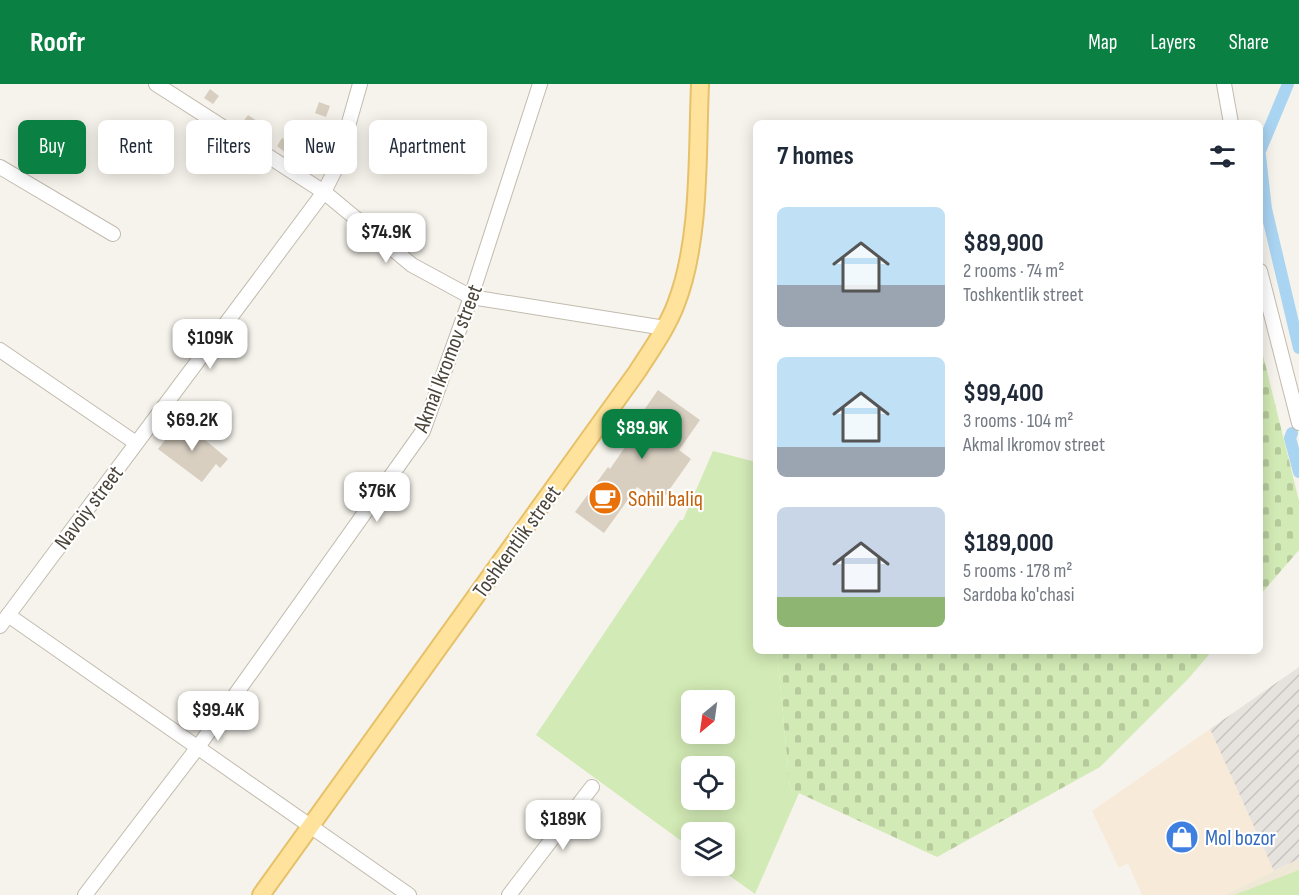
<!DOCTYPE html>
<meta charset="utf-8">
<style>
:root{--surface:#fff;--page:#f6f6f7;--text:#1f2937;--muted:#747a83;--accent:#0b8043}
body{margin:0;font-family:"Sofia Sans Condensed",sans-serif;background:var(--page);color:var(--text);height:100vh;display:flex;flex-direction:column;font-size:22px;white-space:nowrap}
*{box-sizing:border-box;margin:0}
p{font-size:20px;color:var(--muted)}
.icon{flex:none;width:33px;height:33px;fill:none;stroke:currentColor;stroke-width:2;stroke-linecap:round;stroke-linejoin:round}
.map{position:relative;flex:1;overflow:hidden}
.details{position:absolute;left:753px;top:36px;width:510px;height:534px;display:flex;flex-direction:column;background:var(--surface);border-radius:9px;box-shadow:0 3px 15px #0003}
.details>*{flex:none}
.guide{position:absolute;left:18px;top:36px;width:570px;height:54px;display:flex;gap:12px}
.needle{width:39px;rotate:209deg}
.tools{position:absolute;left:681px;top:606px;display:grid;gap:12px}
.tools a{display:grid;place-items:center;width:54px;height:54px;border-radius:9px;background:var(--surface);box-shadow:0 3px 15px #0003;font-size:30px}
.price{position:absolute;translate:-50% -51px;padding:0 14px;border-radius:12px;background:#fff;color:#222;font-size:20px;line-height:39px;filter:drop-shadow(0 2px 3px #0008)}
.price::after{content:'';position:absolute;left:50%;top:36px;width:18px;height:14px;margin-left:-9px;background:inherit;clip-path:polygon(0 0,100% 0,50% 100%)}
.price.current{background:var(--accent);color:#fff}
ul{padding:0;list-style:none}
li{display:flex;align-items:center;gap:18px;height:150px;padding:0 24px}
li span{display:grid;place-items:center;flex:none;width:168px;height:120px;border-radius:9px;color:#555}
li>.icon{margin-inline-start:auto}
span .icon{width:72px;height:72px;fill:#fffc;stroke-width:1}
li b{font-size:26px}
h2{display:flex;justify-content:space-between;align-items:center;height:72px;padding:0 24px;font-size:26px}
.chip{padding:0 21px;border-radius:9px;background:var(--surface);box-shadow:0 3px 15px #0003;font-size:21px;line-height:54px}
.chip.current{background:var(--accent);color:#fff}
header{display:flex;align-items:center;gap:36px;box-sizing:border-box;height:84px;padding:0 30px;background:var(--accent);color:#fff}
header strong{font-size:28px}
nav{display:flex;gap:33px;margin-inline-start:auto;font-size:21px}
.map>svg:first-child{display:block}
.commercial{fill:#f7ead8}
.industrial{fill:url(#industrial-furrows)}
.education{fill:#efe8d6}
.grass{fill:#d2eab5;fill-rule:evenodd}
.cemetery{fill:url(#cemetery-stones)}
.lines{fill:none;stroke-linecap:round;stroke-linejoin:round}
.canal{stroke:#a9d4f2;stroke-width:12}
.building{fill:#d8cfc1}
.minor-casing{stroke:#c2bbae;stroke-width:16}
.major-casing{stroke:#e6c16a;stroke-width:20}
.minor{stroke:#fff;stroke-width:14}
.major{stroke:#ffe39c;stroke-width:16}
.labels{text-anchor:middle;stroke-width:4.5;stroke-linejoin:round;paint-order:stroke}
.street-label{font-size:22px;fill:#4b4439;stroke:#fff}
.food-label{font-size:22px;fill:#c56008;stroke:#fff;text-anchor:start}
.shop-label{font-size:22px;fill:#366cbe;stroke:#fff;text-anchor:start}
</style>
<header>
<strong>Roofr</strong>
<nav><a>Map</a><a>Layers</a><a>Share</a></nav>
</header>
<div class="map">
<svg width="1299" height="811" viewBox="0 0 1299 811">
<defs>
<pattern id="industrial-furrows" width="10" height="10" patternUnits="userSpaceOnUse" patternTransform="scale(1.5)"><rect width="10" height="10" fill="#e6e2dd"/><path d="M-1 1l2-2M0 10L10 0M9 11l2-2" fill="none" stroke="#c7c3be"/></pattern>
<pattern id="cemetery-stones" width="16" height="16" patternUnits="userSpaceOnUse" patternTransform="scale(1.5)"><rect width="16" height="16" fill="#d2eab5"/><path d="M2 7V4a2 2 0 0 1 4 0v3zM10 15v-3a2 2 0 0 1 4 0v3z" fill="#b6ca9c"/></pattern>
</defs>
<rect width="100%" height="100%" fill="#f6f3ec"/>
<path class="commercial" d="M 1210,645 L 1274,787 L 1225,811 L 1142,811 L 1128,779 L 1119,784 L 1092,727 Z"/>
<path class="industrial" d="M 1299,583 L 1299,775 L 1274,787 L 1210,645 Z"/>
<path class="education" d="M 1299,775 L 1299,811 L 1225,811 L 1274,787 Z"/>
<g class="grass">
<path d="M 713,367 L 756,378 L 756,567 L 777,567 L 790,705 L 799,709 L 755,810 L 716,782 L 724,782 L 724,748 L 692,748 L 691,764 L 536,651 L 680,436 L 683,436 ZM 692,616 L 724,616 L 724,650 L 692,650 ZM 692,682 L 724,682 L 724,716 L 692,716 Z"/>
<path d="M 1299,786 L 1299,811 L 1234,811 Z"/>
</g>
<g class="cemetery">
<path d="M 1260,259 L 1299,417 L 1299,466 L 1260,511 Z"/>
<path d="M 777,567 L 1212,567 L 1189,594 L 1100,683 L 937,773 L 790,705 Z"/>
</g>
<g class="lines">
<g class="canal">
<path d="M 1260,67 L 1288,0"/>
<path d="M 1260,72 L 1266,125 L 1299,264"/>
<path d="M 1292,349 L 1290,354 L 1299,388"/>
</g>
</g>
<g class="building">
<path d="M 210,5 L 219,12 L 213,20 L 204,14 Z"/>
<path d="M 319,18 L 330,22 L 326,33 L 315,29 Z"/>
<path d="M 248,31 L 257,37 L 251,45 L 242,39 Z"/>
<path d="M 282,54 L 292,60 L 286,69 L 277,62 Z"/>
<path d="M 658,306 L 700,336 L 679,366 L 691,375 L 660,419 L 637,403 L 604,449 L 575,428 L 608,383 L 610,385 L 632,353 L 616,342 L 626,329 L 637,336 Z"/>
<path d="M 181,336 L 228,375 L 220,384 L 216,380 L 202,398 L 158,365 Z"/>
</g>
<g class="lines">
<defs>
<g id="minor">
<path d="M 156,0 L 324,108 L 412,181 L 471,213 L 665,244"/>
<path d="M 1224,0 L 1231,39"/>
<path d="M 0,83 L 113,150"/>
<path d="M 1260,187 L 1299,339"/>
<path d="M 0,266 L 136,359"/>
<path d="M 8,531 L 409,811"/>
<path d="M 0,542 L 324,108 L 336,84 L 360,0"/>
<path d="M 85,811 L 198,663 L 423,347 L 471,213 L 540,0"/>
<path d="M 509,811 L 592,703"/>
</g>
<path id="major" d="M 261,811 L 637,288 C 651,266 667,244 676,220 C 701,156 697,69 700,0"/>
</defs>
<use href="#minor" class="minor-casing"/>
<use href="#major" class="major-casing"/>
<use href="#minor" class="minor"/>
<use href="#major" class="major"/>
</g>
<defs>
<symbol id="cafe-disc" viewBox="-11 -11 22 22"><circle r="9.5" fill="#e8710a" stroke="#fff"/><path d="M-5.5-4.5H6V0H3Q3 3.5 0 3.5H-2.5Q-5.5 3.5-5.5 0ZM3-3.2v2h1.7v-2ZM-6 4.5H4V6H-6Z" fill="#fff"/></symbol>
<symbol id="shop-disc" viewBox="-11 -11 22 22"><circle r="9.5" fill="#3f7fe0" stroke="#fff"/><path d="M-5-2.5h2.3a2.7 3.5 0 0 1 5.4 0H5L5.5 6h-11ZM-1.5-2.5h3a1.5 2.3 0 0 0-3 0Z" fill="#fff"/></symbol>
</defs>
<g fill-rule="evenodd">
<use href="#cafe-disc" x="586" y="395" width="38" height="38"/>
<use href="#shop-disc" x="1163" y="734" width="38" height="38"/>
</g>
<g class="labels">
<g class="street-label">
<text transform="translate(447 274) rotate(-69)" y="8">Akmal Ikromov street</text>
<text transform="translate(88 423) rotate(-53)" y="8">Navoiy street</text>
<text transform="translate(516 457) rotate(-54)" y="8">Toshkentlik street</text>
</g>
<g class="food-label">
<text x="628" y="422">Sohil baliq</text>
</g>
<g class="shop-label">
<text x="1205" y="761">Mol bozor</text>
</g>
</g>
</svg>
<div class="tools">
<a><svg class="needle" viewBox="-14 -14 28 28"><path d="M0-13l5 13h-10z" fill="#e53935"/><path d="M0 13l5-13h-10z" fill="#747a83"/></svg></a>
<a><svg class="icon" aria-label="locate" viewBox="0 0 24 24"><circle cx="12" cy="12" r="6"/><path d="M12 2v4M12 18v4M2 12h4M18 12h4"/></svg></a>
<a><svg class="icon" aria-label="layers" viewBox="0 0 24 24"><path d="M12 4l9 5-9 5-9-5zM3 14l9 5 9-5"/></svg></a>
</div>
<b class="price" style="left:386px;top:180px">$74.9K</b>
<b class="price" style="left:210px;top:286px">$109K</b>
<b class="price" style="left:192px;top:368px">$69.2K</b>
<b class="price current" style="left:642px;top:376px">$89.9K</b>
<b class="price" style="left:377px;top:439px">$76K</b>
<b class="price" style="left:218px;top:658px">$99.4K</b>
<b class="price" style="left:563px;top:767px">$189K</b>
<div class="guide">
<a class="chip current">Buy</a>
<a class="chip">Rent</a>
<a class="chip">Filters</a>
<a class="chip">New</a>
<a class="chip">Apartment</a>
</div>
<section class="details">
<h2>7 homes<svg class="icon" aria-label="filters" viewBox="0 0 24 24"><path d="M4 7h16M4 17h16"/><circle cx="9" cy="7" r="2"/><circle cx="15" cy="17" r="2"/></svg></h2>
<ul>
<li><span style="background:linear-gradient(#bfe0f5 65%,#9aa5b1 0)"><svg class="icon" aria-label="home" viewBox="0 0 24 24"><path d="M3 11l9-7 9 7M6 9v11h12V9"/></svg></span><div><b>$89,900</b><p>2 rooms · 74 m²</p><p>Toshkentlik street</p></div></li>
<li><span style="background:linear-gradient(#bfe0f5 75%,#9aa5b1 0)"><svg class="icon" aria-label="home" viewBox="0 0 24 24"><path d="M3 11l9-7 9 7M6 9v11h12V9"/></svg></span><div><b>$99,400</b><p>3 rooms · 104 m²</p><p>Akmal Ikromov street</p></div></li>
<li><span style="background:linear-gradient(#c9d6e8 75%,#8fb573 0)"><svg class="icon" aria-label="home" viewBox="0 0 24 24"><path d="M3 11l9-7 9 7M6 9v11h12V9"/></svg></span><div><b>$189,000</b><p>5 rooms · 178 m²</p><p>Sardoba ko'chasi</p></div></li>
</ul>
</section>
</div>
